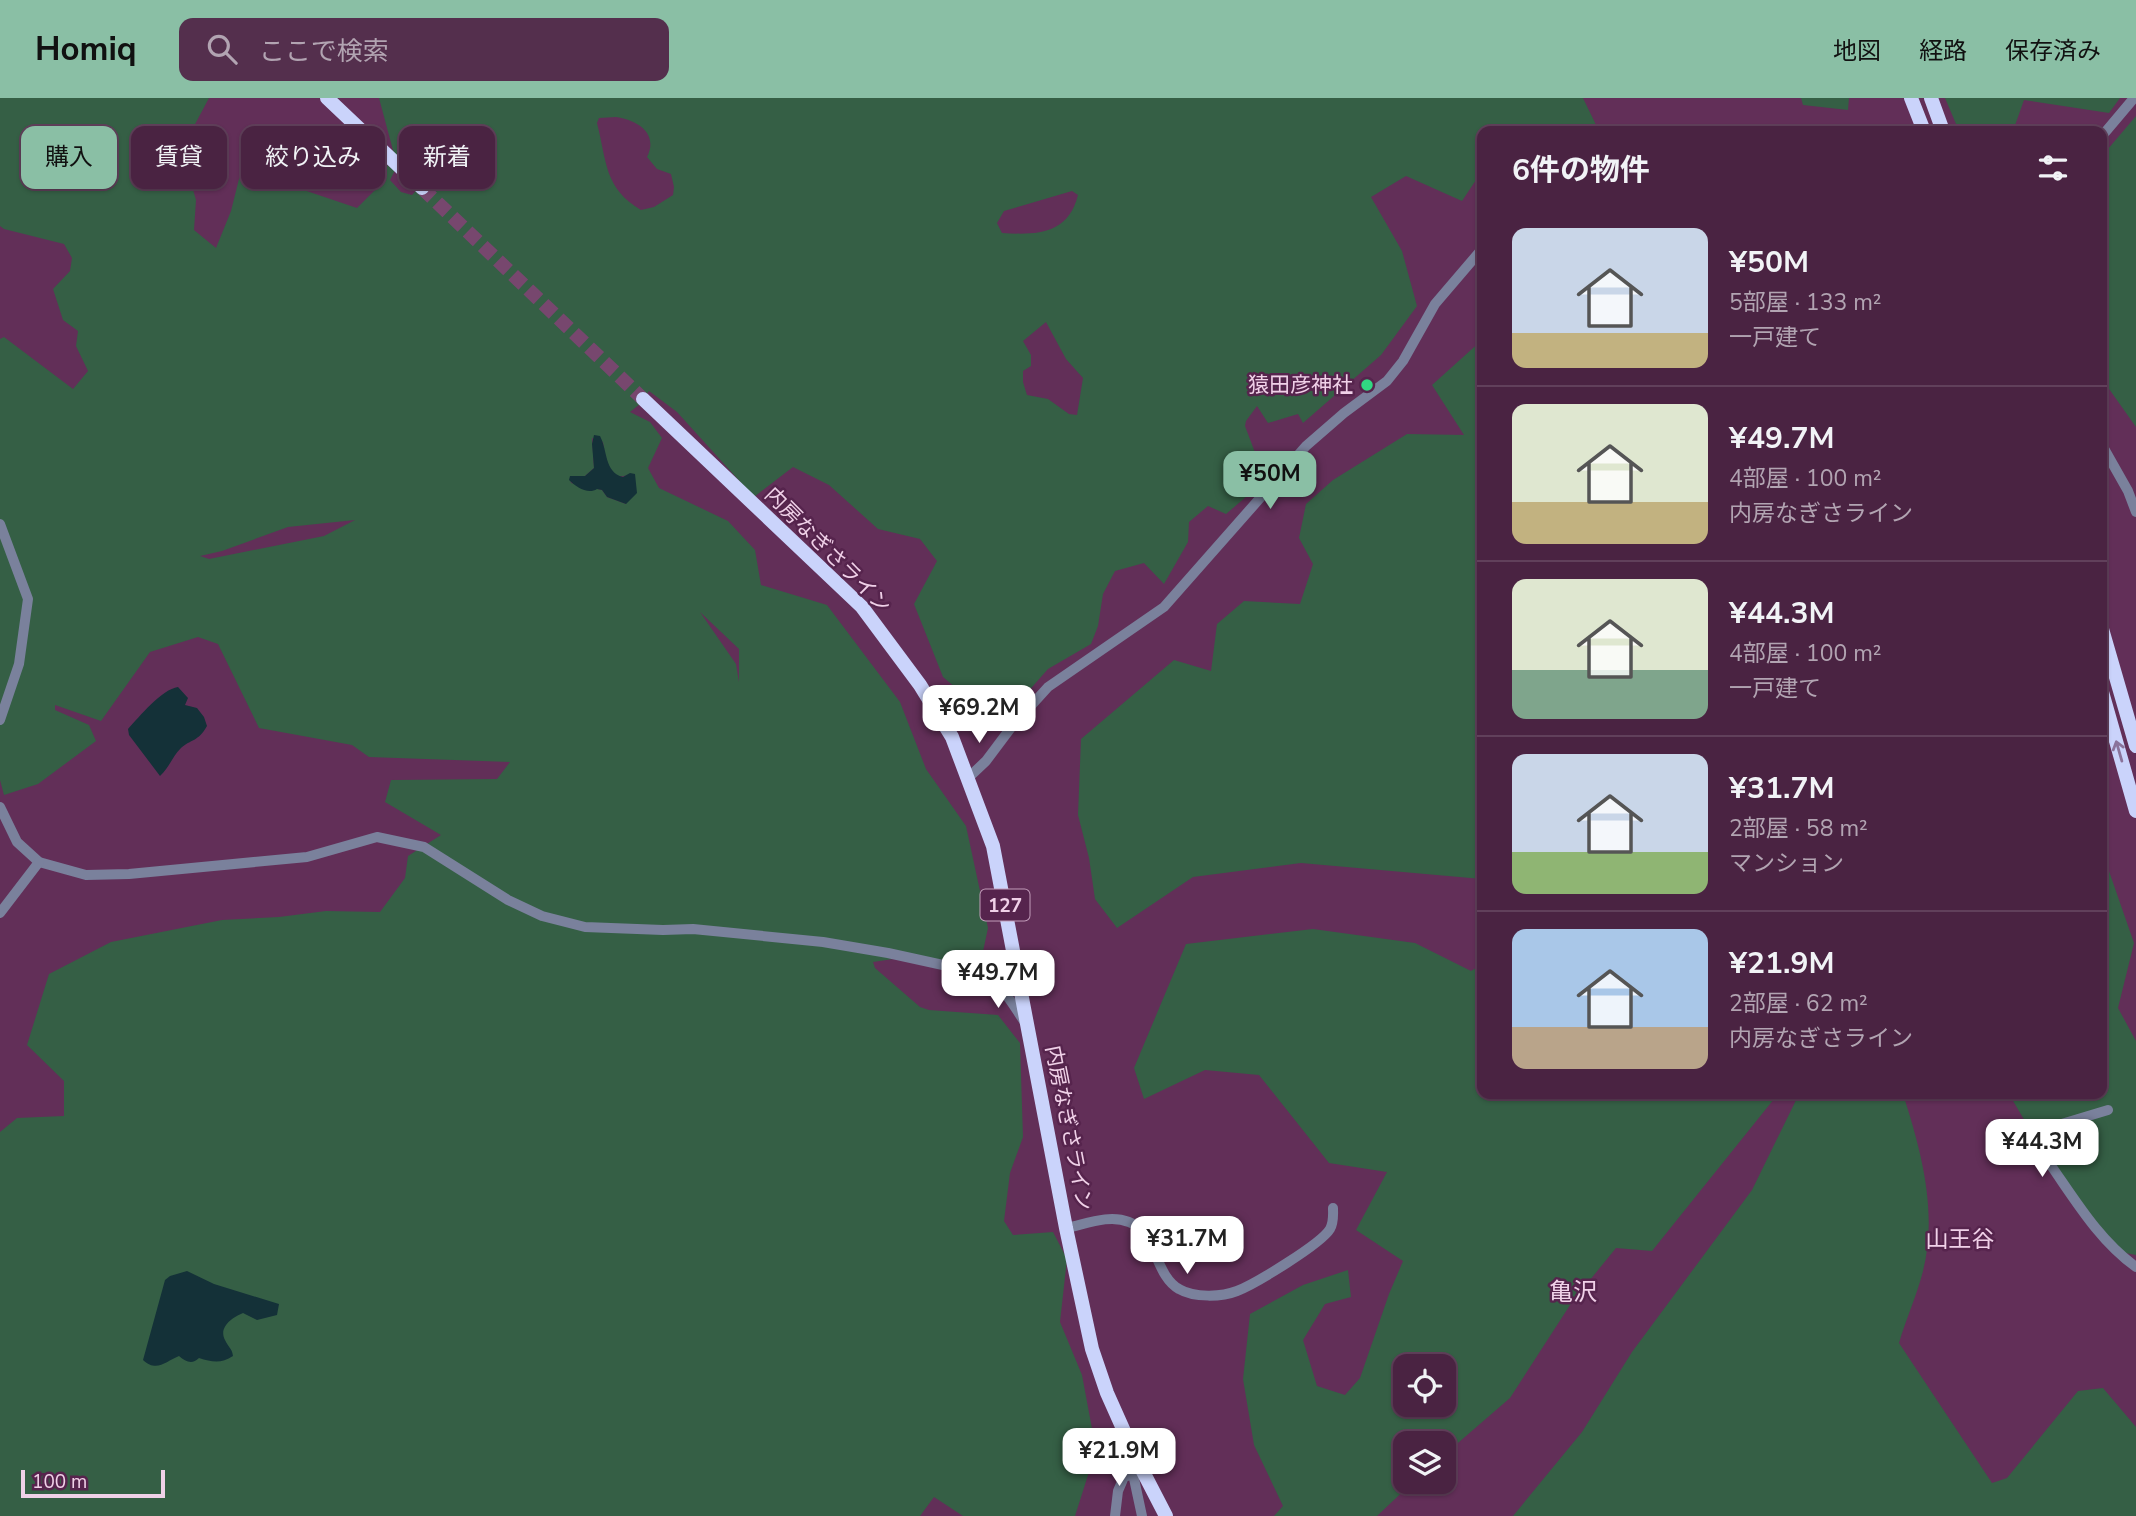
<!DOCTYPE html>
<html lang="ja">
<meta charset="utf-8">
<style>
:root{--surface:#4a2342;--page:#542f4d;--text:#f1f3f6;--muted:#b2a4b2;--line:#61405b;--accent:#8abfa5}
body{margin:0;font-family:"Nunito Sans","Noto Sans JP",sans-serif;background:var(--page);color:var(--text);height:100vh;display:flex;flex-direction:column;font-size:26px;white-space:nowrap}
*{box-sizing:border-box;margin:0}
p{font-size:23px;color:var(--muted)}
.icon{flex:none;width:38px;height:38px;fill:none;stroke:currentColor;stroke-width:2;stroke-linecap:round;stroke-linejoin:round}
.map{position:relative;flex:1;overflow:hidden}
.panel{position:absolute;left:1477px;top:28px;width:630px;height:973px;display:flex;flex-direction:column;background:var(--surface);border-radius:14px;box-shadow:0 2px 5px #0004,0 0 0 2px var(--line)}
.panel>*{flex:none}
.guide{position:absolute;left:21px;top:28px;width:665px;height:63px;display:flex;gap:14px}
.buttons{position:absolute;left:1393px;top:1256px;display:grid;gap:14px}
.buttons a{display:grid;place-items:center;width:63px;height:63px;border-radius:14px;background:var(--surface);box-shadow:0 2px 5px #0004,0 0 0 2px var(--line);font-size:35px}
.scale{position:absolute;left:21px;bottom:18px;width:144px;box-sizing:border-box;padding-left:7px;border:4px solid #f0d1e8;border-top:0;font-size:19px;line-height:24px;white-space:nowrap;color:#f0d1e8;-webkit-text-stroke:5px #56244d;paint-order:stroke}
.price{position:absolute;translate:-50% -60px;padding:0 16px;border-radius:14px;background:#fff;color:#222;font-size:23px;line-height:46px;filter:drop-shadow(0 2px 4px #0008)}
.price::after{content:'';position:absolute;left:50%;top:42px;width:21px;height:16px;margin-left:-10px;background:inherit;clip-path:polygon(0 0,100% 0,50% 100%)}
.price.current{background:var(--accent);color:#111}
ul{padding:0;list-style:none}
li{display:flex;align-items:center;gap:21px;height:175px;padding:0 35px}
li+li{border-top:2px solid var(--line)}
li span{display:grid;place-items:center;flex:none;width:196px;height:140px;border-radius:14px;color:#555}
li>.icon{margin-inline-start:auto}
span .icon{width:84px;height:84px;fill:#fffc;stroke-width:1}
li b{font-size:30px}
h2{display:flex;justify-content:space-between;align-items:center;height:84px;padding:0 35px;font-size:30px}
.tag{padding:0 24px;border-radius:14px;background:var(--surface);box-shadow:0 2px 5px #0004,0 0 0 2px var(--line);font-size:24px;line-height:63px}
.tag.current{background:var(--accent);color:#111}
header{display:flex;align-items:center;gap:42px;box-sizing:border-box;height:98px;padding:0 35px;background:var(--accent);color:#111}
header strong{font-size:33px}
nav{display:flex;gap:38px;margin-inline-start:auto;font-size:24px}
.search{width:490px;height:63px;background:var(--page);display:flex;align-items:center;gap:18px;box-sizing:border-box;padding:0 24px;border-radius:14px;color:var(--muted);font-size:26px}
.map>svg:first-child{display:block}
.green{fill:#355f45;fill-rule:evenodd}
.water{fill:#143138}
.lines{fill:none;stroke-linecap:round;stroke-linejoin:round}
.highway-tunnel{stroke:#77476e;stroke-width:14;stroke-dasharray:14 7;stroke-linecap:butt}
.minor{stroke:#7a819c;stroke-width:10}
.highway{stroke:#cad3fb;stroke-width:14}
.oneway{stroke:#8a739b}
.poi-dot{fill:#31d882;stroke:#56244d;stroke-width:2.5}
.labels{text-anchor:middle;stroke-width:5;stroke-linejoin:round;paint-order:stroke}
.shield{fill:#56244d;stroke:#c29dba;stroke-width:2}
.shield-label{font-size:19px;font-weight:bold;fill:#f0d1e8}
.poi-label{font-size:21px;fill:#f0d1e8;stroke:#56244d;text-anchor:end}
.street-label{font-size:21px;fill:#f0d1e8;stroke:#56244d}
.neighbourhood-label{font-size:23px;fill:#f0d1e8;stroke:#56244d}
.quarter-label{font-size:24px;fill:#f0d1e8;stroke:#56244d}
</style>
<header>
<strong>Homiq</strong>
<div class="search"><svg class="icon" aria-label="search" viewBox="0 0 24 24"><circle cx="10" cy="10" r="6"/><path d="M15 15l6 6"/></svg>ここで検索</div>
<nav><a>地図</a><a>経路</a><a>保存済み</a></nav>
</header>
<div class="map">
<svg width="2136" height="1418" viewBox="0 0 2136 1418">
<rect width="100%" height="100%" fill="#622f58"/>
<g class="green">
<path d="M 0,0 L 209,0 L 193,30 L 187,71 L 196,102 L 194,132 L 216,150 L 231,113 L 243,65 L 280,84 L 357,110 L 378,89 L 385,66 L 395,72 L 390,82 L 401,94 L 412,97 L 422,86 L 394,56 L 379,0 L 1583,0 L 1599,33 L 1482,33 L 1482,73 L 1462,103 L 1406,78 L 1371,99 L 1402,153 L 1417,208 L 1381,257 L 1303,325 L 1298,316 L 1268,325 L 1257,308 L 1246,323 L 1245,328 L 1262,373 L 1260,387 L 1226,416 L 1208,408 L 1189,424 L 1188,444 L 1164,486 L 1144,465 L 1115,473 L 1103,496 L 1098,528 L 1091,546 L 1048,571 L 1010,614 L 976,607 L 943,579 L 914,506 L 937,463 L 920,441 L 878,431 L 829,387 L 793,369 L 754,399 L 677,314 L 649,293 L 640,306 L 630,314 L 650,324 L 662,340 L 648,370 L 659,390 L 728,423 L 755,452 L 761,487 L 827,507 L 900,604 L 926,671 L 966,728 L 988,830 L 981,863 L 893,861 L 873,864 L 875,870 L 920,909 L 929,912 L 998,917 L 1020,945 L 1023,1039 L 1010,1075 L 1004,1123 L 1013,1137 L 1053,1134 L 1067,1161 L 1060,1224 L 1082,1277 L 1096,1352 L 1075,1418 L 963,1418 L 934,1399 L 920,1418 L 0,1418 L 0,1034 L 17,1020 L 64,1018 L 64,983 L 27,947 L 49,876 L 111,844 L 222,822 L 279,819 L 326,813 L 380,814 L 405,780 L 408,758 L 441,737 L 385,704 L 391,682 L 497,681 L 510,664 L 369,659 L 352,647 L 259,630 L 218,546 L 198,539 L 150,554 L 101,623 L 55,607 L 55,612 L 89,627 L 96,643 L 38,686 L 4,697 L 0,682 L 0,241 L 4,239 L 73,291 L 88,273 L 76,248 L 78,233 L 63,222 L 53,191 L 70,173 L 72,160 L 64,146 L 4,131 L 0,128 ZM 616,19 C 637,22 659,35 647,59 L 657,71 L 671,76 L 674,89 L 673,97 L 654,109 L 641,112 C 604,90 607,64 597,25 L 599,20 ZM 1072,93 L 1078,97 C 1068,137 1036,137 1002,135 L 997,125 L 1004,113 ZM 1046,224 L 1066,261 L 1083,280 L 1077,317 L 1069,316 L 1048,301 L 1027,297 L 1023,284 L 1023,273 L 1031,268 L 1031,257 L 1023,243 ZM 592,340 L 603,344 C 605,358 609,384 627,377 L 626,406 L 607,399 L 602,392 L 571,385 L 570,378 L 585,378 L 594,370 ZM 355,422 L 324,438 L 209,461 L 200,458 L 222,453 L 288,429 ZM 700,514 L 739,551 L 739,584 L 736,566 Z"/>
<path d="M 1801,0 L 1849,0 L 1848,12 L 1803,7 Z"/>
<path d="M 1945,0 L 2120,0 L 2109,15 L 2024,2 L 2013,33 L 1959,33 Z"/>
<path d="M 2136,18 L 2136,329 L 2102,281 L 2102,58 Z"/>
<path d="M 1482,242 L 1482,781 L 1301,765 L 1193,779 L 1117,830 L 1095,801 L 1089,760 L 1078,717 L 1081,641 L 1174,562 L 1211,573 L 1217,526 L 1244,503 L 1300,506 L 1313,466 L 1299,440 L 1306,406 L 1333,382 L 1407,336 L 1464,337 L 1432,287 Z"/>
<path d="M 2102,753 L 2134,845 L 2118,910 L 2136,943 L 2136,1157 L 2115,1153 L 2075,1108 L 2009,996 L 2102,996 Z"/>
<path d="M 1313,831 L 1415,845 L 1471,873 L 1482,866 L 1482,996 L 1778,996 L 1652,1153 L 1616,1150 L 1572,1204 L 1510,1300 L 1444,1357 L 1444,1346 L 1405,1346 L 1405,1384 L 1413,1384 L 1377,1418 L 1274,1418 L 1283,1408 L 1254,1347 L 1243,1281 L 1250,1216 L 1303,1187 L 1348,1172 L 1351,1199 L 1325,1206 L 1303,1242 L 1317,1288 L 1345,1297 L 1360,1280 L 1389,1196 L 1403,1163 L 1356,1132 L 1387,1074 L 1329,1065 L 1259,977 L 1205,972 L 1144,1001 L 1134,970 L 1186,846 ZM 1405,1269 L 1444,1269 L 1444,1307 L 1405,1307 Z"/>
<path d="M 1799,996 L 1903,996 C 1921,1052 1938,1114 1923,1173 C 1917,1197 1906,1221 1899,1245 L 1992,1385 L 2007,1380 L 2078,1293 L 2103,1290 L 2136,1329 L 2136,1418 L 1513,1418 L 1582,1334 L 1632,1254 L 1752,1092 Z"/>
</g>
<g class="water">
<path d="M 594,337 L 600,338 C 608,353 604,374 623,379 L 630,375 L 635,376 L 637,395 L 626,406 L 607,399 L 602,392 L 597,391 C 588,397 576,389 569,382 L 570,378 L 585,378 L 594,370 L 592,346 Z"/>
<path d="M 178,589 L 188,600 L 185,607 L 197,610 L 204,619 L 207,628 C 198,644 191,641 181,650 C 172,659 169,670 160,678 L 129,637 L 128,631 C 139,619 162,591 178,589 Z"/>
<path d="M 187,1173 L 214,1186 L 279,1206 L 277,1217 L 257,1222 L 243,1215 C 233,1219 218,1229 225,1242 C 228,1249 232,1250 233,1258 C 221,1266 212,1264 199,1260 C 192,1267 186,1264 179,1258 C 166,1263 157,1275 143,1262 L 165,1182 L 170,1178 Z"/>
</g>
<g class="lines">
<path class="highway-tunnel" d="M 422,90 L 643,301"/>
<g class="minor">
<path d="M 2102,38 L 2134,0"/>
<path d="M 2102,347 L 2128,393 L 2136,414"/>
<path d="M 0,426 L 28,501 L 19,566 L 0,622"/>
<path d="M 968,680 L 986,663 L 1010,631 L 1048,589 L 1164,509 L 1306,348 L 1344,315 L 1387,283 L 1403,263 L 1435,206 L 1482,151"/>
<path d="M 0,709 L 17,744 L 39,764 L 86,777 L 129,776 L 307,759 L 377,739 L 424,749 L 508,802 L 542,818 L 585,829 L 663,832 L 693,831 L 823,844 L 888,855 L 984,876 L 1015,859"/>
<path d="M 0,815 L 39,764"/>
<path d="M 984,876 C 1002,886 1013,907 1024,923"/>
<path d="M 2108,1012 L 2055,1028 C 2045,1041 2046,1054 2052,1069 C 2077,1105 2100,1143 2136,1169"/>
<path d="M 1066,1130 C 1086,1126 1109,1116 1129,1124 C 1156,1134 1155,1178 1179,1191 C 1194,1200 1222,1199 1237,1193 C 1255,1186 1321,1146 1330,1131 C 1334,1124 1333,1117 1333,1110"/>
<path d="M 1136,1360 L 1133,1376 L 1142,1418"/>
<path d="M 1115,1418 L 1118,1393 L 1124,1379 L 1133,1376"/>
</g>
<g class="highway">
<path d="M 327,0 L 422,90"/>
<path d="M 1911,0 L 1924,33"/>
<path d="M 1931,0 L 1943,33"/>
<path d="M 643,301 L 862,509 L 920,587 L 952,639 L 993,748 L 1066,1130 L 1092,1251 L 1107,1295 L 1136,1360 L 1166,1418"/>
<path d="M 2102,531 L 2136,648"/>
<path d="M 2102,594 L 2136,713"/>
</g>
</g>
<defs><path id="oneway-shaft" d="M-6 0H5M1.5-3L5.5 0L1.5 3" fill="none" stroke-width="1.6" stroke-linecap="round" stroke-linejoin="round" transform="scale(1.75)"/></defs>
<use class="oneway" href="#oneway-shaft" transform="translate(2119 653) rotate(-106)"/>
<circle class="poi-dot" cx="1367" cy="287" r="7"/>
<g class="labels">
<rect class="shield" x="980.5" y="791.5" width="49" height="31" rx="5"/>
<g class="shield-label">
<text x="1005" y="814">127</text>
</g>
<g class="poi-label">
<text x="1353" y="294">猿田彦神社</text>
</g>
<g class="street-label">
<text transform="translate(828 452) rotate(45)" y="7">内房なぎさライン</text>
<text transform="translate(1069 1030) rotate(79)" y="7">内房なぎさライン</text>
</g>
<g class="neighbourhood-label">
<text x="1960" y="1149">山王谷</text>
</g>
<g class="quarter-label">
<text x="1573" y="1202">亀沢</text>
</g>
</g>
</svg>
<div class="buttons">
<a><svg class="icon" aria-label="locate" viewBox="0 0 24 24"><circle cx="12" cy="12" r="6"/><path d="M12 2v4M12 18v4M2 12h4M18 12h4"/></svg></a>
<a><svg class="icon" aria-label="layers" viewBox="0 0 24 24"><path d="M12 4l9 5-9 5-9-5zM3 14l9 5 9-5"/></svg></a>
</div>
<div class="scale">100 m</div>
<b class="price current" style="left:1270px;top:413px">¥50M</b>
<b class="price" style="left:979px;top:647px">¥69.2M</b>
<b class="price" style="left:998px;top:912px">¥49.7M</b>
<b class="price" style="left:2042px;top:1081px">¥44.3M</b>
<b class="price" style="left:1187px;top:1178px">¥31.7M</b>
<b class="price" style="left:1119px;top:1390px">¥21.9M</b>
<div class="guide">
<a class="tag current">購入</a>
<a class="tag">賃貸</a>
<a class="tag">絞り込み</a>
<a class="tag">新着</a>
</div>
<section class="panel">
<h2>6件の物件<svg class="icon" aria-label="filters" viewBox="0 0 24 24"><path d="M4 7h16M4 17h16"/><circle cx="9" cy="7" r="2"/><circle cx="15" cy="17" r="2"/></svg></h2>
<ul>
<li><span style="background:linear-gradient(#c9d6e8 75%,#c2b280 0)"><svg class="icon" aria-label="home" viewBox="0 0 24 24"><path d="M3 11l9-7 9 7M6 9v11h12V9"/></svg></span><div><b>¥50M</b><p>5部屋 · 133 m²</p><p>一戸建て</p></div></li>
<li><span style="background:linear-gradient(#dfe7d0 70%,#c2b280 0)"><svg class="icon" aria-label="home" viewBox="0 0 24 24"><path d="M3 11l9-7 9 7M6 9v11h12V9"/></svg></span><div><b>¥49.7M</b><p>4部屋 · 100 m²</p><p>内房なぎさライン</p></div></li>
<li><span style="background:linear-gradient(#dfe7d0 65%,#7fa58c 0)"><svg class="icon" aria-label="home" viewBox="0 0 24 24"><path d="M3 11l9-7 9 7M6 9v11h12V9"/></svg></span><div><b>¥44.3M</b><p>4部屋 · 100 m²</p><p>一戸建て</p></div></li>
<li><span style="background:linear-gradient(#c9d6e8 70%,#8fb573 0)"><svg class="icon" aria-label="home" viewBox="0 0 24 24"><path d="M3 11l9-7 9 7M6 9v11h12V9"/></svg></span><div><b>¥31.7M</b><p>2部屋 · 58 m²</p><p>マンション</p></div></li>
<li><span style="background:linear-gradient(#a9c7e8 70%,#b9a48a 0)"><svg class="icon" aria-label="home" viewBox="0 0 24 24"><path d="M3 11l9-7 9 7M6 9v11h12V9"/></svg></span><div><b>¥21.9M</b><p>2部屋 · 62 m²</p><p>内房なぎさライン</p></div></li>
</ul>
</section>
</div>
